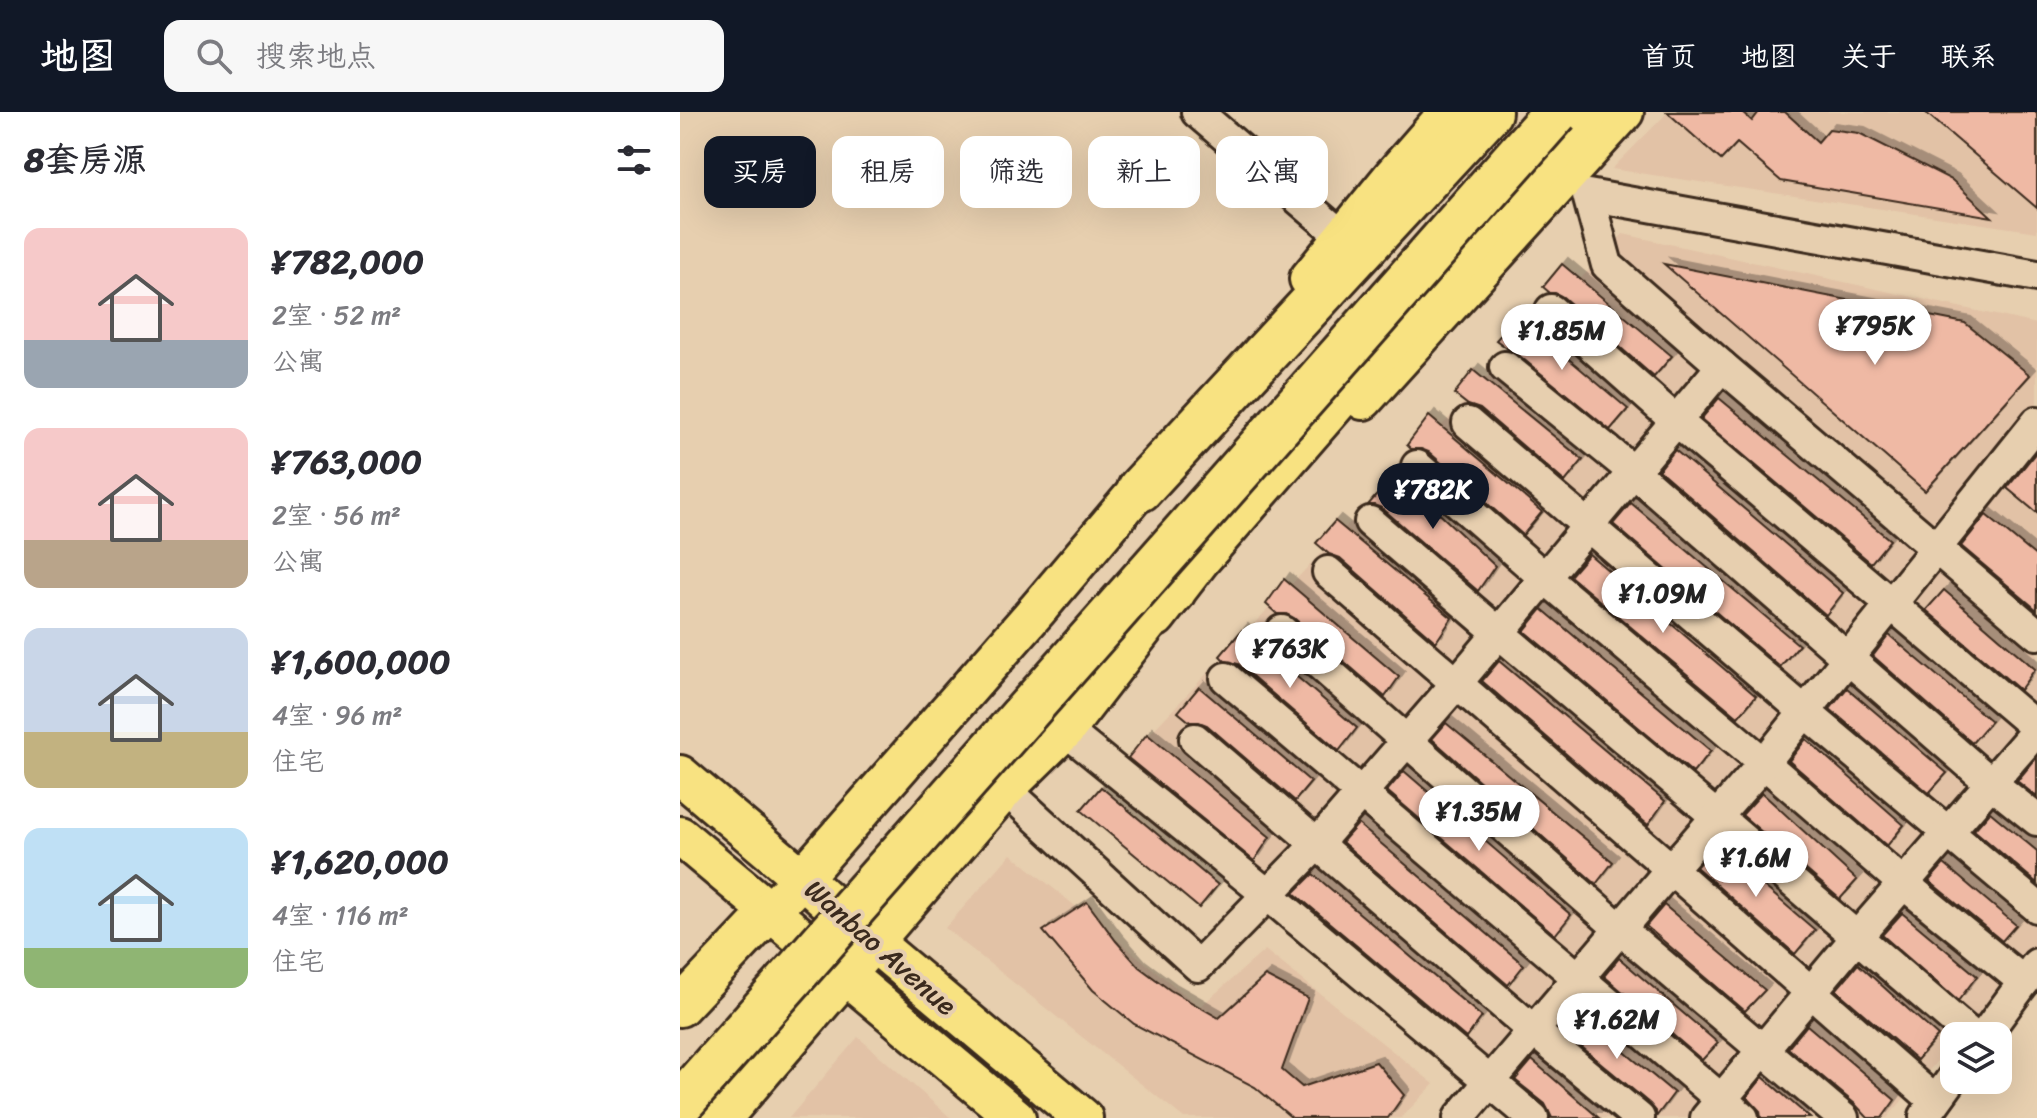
<!DOCTYPE html>
<html lang="zh">
<meta charset="utf-8">
<style>
:root{--surface:#fff;--page:#f7f7f7;--text:#2b2b33;--muted:#7c7c81;--accent:#111827}
body{margin:0;font-family:Sriracha,"LXGW WenKai TC",sans-serif;background:var(--page);color:var(--text);height:100vh;display:flex;flex-direction:column;font-size:30px;white-space:nowrap}
*{box-sizing:border-box;margin:0}
p{font-size:26px;color:var(--muted)}
.icon{flex:none;width:44px;height:44px;fill:none;stroke:currentColor;stroke-width:2;stroke-linecap:round;stroke-linejoin:round}
.map{position:relative;flex:1;overflow:hidden}
.drawer{display:flex;flex-direction:column;background:var(--surface);width:680px}
.drawer>*{flex:none}
.top-card{position:absolute;left:24px;top:24px;width:760px;height:72px;display:flex;gap:16px}
.controls{position:absolute;left:1260px;top:910px;display:grid;gap:16px}
.controls a{display:grid;place-items:center;width:72px;height:72px;border-radius:16px;background:var(--surface);box-shadow:0 8px 32px #0002;font-size:40px}
.price{position:absolute;translate:-50% -68px;padding:0 18px;border-radius:28px;background:#fff;color:#222;font-size:26px;line-height:52px;filter:drop-shadow(0 2px 4px #0008)}
.price::after{content:'';position:absolute;left:50%;top:48px;width:24px;height:18px;margin-left:-12px;background:inherit;clip-path:polygon(0 0,100% 0,50% 100%)}
.price.current{background:var(--accent);color:#fff}
ul{padding:0;list-style:none}
li{display:flex;align-items:center;gap:24px;height:200px;padding:0 24px}
li span{display:grid;place-items:center;flex:none;width:224px;height:160px;border-radius:16px;color:#555}
li>.icon{margin-inline-start:auto}
span .icon{width:96px;height:96px;fill:#fffc;stroke-width:1}
li b{font-size:34px}
h2{display:flex;justify-content:space-between;align-items:center;height:96px;padding:0 24px;font-size:34px}
.chip{padding:0 28px;border-radius:16px;background:var(--surface);box-shadow:0 8px 32px #0002;font-size:28px;line-height:72px}
.chip.current{background:var(--accent);color:#fff}
header{display:flex;align-items:center;gap:48px;box-sizing:border-box;height:112px;padding:0 40px;background:var(--accent);color:#fff}
header strong{font-size:38px}
nav{display:flex;gap:44px;margin-inline-start:auto;font-size:28px}
.search{width:560px;height:72px;background:var(--page);display:flex;align-items:center;gap:20px;box-sizing:border-box;padding:0 28px;border-radius:16px;color:var(--muted);font-size:30px}
main{display:flex;flex:1;min-height:0}
.map>svg:first-child{display:block}
.built{fill:#e2c2a6}
.building{fill:#efb9a4;stroke:#3b2a1e;stroke-width:2;filter:url(#shadow)}
.lines{fill:none;stroke-linecap:round;stroke-linejoin:round}
.minor-casing{stroke:#3b2a1e;stroke-width:36}
.major-casing{stroke:#3b2a1e;stroke-width:44}
.highway-casing{stroke:#3b2a1e;stroke-width:50}
.minor{stroke:#e7cfaf;stroke-width:30}
.major{stroke:#f8e281;stroke-width:38}
.highway{stroke:#f8e281;stroke-width:44}
.highway-bridge-casing{stroke:#3b2a1e;stroke-width:50;stroke-linecap:butt}
.highway-bridge{stroke:#f8e281;stroke-width:44}
.labels{text-anchor:middle;stroke-width:8;stroke-linejoin:round;paint-order:stroke}
.street-label{font-size:28px;fill:#3b2a1e;stroke:#e7cfaf}
</style>
<header>
<strong>地图</strong>
<div class="search"><svg class="icon" aria-label="search" viewBox="0 0 24 24"><circle cx="10" cy="10" r="6"/><path d="M15 15l6 6"/></svg>搜索地点</div>
<nav><a>首页</a><a>地图</a><a>关于</a><a>联系</a></nav>
</header>
<main>
<section class="drawer">
<h2>8套房源<svg class="icon" aria-label="filters" viewBox="0 0 24 24"><path d="M4 7h16M4 17h16"/><circle cx="9" cy="7" r="2"/><circle cx="15" cy="17" r="2"/></svg></h2>
<ul>
<li><span style="background:linear-gradient(#f6c9c9 70%,#9aa5b1 0)"><svg class="icon" aria-label="home" viewBox="0 0 24 24"><path d="M3 11l9-7 9 7M6 9v11h12V9"/></svg></span><div><b>¥782,000</b><p>2室 · 52 m²</p><p>公寓</p></div></li>
<li><span style="background:linear-gradient(#f6c9c9 70%,#b9a48a 0)"><svg class="icon" aria-label="home" viewBox="0 0 24 24"><path d="M3 11l9-7 9 7M6 9v11h12V9"/></svg></span><div><b>¥763,000</b><p>2室 · 56 m²</p><p>公寓</p></div></li>
<li><span style="background:linear-gradient(#c9d6e8 65%,#c2b280 0)"><svg class="icon" aria-label="home" viewBox="0 0 24 24"><path d="M3 11l9-7 9 7M6 9v11h12V9"/></svg></span><div><b>¥1,600,000</b><p>4室 · 96 m²</p><p>住宅</p></div></li>
<li><span style="background:linear-gradient(#bfe0f5 75%,#8fb573 0)"><svg class="icon" aria-label="home" viewBox="0 0 24 24"><path d="M3 11l9-7 9 7M6 9v11h12V9"/></svg></span><div><b>¥1,620,000</b><p>4室 · 116 m²</p><p>住宅</p></div></li>
</ul>
</section>
<div class="map">
<svg width="1357" height="1006" viewBox="0 0 1357 1006">
<defs>
<filter id="shadow"><feDropShadow dx="6" dy="-6" stdDeviation="0" flood-color="#0004"/></filter>
</defs>
<rect width="100%" height="100%" fill="#e7cfaf"/>
<filter id="ink" filterUnits="userSpaceOnUse"><feTurbulence type="fractalNoise" baseFrequency=".0125" numOctaves="2"/><feDisplacementMap in="SourceGraphic" scale="16" xChannelSelector="R" yChannelSelector="G"/><feConvolveMatrix kernelMatrix="1 2 1 2 8 2 1 2 1" color-interpolation-filters="sRGB"/></filter>
<g filter="url(#ink)">
<g class="built">
<path d="M 988,0 L 1319,0 L 1357,38 L 1357,120 L 932,57 Z"/>
<path d="M 943,122 L 1357,212 L 1357,836 L 1280,924 L 1274,924 L 1274,930 L 1207,1006 L 854,1006 L 447,646 Z"/>
<path d="M 331,742 L 520,895 L 585,838 L 754,972 L 721,1006 L 504,1006 L 265,816 Z"/>
<path d="M 178,925 L 271,1006 L 109,1006 Z"/>
</g>
<g class="building">
<path d="M 987,0 L 1062,0 L 1072,9 L 1079,0 L 1105,0 L 1138,30 L 1149,17 L 1179,21 L 1272,68 L 1312,105 L 1101,69 L 1057,31 L 1041,48 Z"/>
<path d="M 1245,0 L 1357,0 L 1357,96 Z"/>
<path d="M 882,152 L 992,244 L 974,265 L 883,185 L 875,181 L 870,181 L 863,175 Z"/>
<path d="M 984,152 L 1285,211 L 1350,263 L 1245,379 Z"/>
<path d="M 838,204 L 948,297 L 930,318 L 836,241 L 828,237 L 816,228 Z"/>
<path d="M 793,258 L 903,348 L 885,370 L 800,297 L 788,293 L 774,282 Z"/>
<path d="M 1039,286 L 1210,428 L 1191,451 L 1021,307 Z"/>
<path d="M 749,304 L 862,400 L 843,423 L 749,340 L 741,337 L 731,337 L 727,333 Z"/>
<path d="M 995,338 L 1163,481 L 1146,503 L 979,358 Z"/>
<path d="M 1357,339 L 1357,401 L 1327,376 Z"/>
<path d="M 716,361 L 815,454 L 798,479 L 702,396 L 694,393 L 688,393 Z"/>
<path d="M 951,391 L 1119,533 L 1100,555 L 933,412 Z"/>
<path d="M 1306,403 L 1357,445 L 1357,498 L 1281,434 Z"/>
<path d="M 655,409 L 772,506 L 756,530 L 660,446 L 649,442 L 636,431 Z"/>
<path d="M 909,442 L 1076,584 L 1058,605 L 890,464 Z"/>
<path d="M 604,467 L 719,565 L 705,585 L 614,506 L 606,502 L 597,502 L 586,492 Z"/>
<path d="M 1264,478 L 1355,557 L 1340,578 L 1246,498 Z"/>
<path d="M 862,497 L 1031,639 L 1013,661 L 844,519 Z"/>
<path d="M 562,518 L 677,616 L 659,639 L 558,552 L 545,549 L 540,544 Z"/>
<path d="M 1209,523 L 1311,609 L 1292,631 L 1193,544 Z"/>
<path d="M 819,549 L 985,689 L 968,713 L 802,569 Z"/>
<path d="M 519,575 L 631,670 L 615,689 L 527,613 L 519,610 L 510,610 L 498,600 Z"/>
<path d="M 1167,576 L 1267,661 L 1249,681 L 1150,597 Z"/>
<path d="M 766,611 L 933,750 L 916,772 L 752,627 Z"/>
<path d="M 467,622 L 590,725 L 574,749 L 448,646 Z"/>
<path d="M 1126,627 L 1224,713 L 1207,734 L 1109,649 Z"/>
<path d="M 1357,645 L 1357,685 L 1337,669 Z"/>
<path d="M 724,659 L 891,803 L 875,823 L 707,679 Z"/>
<path d="M 421,675 L 538,773 L 519,796 L 401,698 Z"/>
<path d="M 1082,681 L 1177,768 L 1160,787 L 1062,703 Z"/>
<path d="M 1310,700 L 1357,739 L 1357,771 L 1294,718 Z"/>
<path d="M 678,712 L 844,853 L 828,873 L 662,730 Z"/>
<path d="M 1036,733 L 1135,818 L 1115,842 L 1016,755 Z"/>
<path d="M 1264,752 L 1336,813 L 1322,829 L 1249,769 Z"/>
<path d="M 633,762 L 802,905 L 786,926 L 614,781 Z"/>
<path d="M 407,790 L 436,829 L 459,855 L 490,878 L 539,906 L 585,864 L 628,886 L 602,958 L 622,975 L 696,950 L 724,983 L 708,1006 L 612,1006 L 575,975 L 454,912 L 413,878 L 363,819 Z"/>
<path d="M 984,793 L 1085,878 L 1065,899 L 966,814 Z"/>
<path d="M 1222,801 L 1297,864 L 1278,889 L 1202,823 Z"/>
<path d="M 939,846 L 1038,931 L 1022,948 L 924,864 Z"/>
<path d="M 1178,852 L 1258,924 L 1237,948 L 1156,878 Z"/>
<path d="M 894,898 L 994,981 L 976,1005 L 976,999 L 970,992 L 879,916 Z"/>
<path d="M 1127,913 L 1215,988 L 1202,1006 L 1188,1006 L 1175,992 L 1108,936 Z"/>
<path d="M 852,948 L 919,1006 L 872,1006 L 865,992 L 835,968 Z"/>
<path d="M 1083,965 L 1130,1006 L 1081,1006 L 1080,999 L 1067,985 Z"/>
</g>
<g class="lines">
<defs>
<g id="minor">
<path d="M 517,0 L 663,125"/>
<path d="M 1357,164 L 908,83 L 927,153 L 1042,254 L 1357,522"/>
<path d="M 871,198 L 996,309 L 1357,616"/>
<path d="M 825,255 L 954,360 L 1311,671 L 1357,708"/>
<path d="M 788,311 L 1125,600 L 1357,795"/>
<path d="M 737,354 L 865,466 L 1084,651 L 1224,772 L 1344,870"/>
<path d="M 690,410 L 819,521 L 1037,705 L 1292,924"/>
<path d="M 648,460 L 991,757 L 1255,989"/>
<path d="M 602,519 L 940,817 L 1163,1006"/>
<path d="M 546,566 L 1063,1006"/>
<path d="M 385,618 L 587,782 L 853,1006"/>
<path d="M 515,627 L 854,919 L 959,1006"/>
<path d="M 325,677 L 518,854 L 637,732 L 776,572 L 1042,254"/>
<path d="M 1304,924 L 1357,852"/>
<path d="M 1245,1004 L 1274,964"/>
<path d="M 779,1006 L 991,757 L 1084,651 L 1357,310"/>
<path d="M 1026,1006 L 1176,826 L 1357,618"/>
</g>
<g id="major">
<path d="M 629,167 L 713,64 L 769,0"/>
<path d="M 683,288 L 944,0"/>
<path d="M 0,663 L 122,766 L 193,830 L 403,1006"/>
<path d="M 0,724 L 336,1006"/>
<path d="M 0,895 L 122,766 L 358,497 L 478,355"/>
<path d="M 42,1006 L 325,677 L 385,618 L 474,503 L 495,482"/>
</g>
<g id="highway">
<path d="M 460,377 L 809,0"/>
<path d="M 474,503 L 518,446 L 906,0"/>
</g>
</defs>
<use href="#minor" class="minor-casing"/>
<use href="#major" class="major-casing"/>
<use href="#highway" class="highway-casing"/>
<use href="#minor" class="minor"/>
<use href="#major" class="major"/>
<use href="#highway" class="highway"/>
<defs>
<path id="highway-bridge" d="M 0,992 L 876,0"/>
</defs>
<use href="#highway-bridge" class="highway-bridge-casing"/>
<use href="#highway-bridge" class="highway-bridge"/>
</g>
</g>
<g class="labels">
<g class="street-label">
<text transform="translate(201 835) rotate(41)" y="10">Wanbao Avenue</text>
</g>
</g>
</svg>
<div class="controls">
<a><svg class="icon" aria-label="layers" viewBox="0 0 24 24"><path d="M12 4l9 5-9 5-9-5zM3 14l9 5 9-5"/></svg></a>
</div>
<b class="price" style="left:1195px;top:255px">¥795K</b>
<b class="price" style="left:882px;top:260px">¥1.85M</b>
<b class="price current" style="left:753px;top:419px">¥782K</b>
<b class="price" style="left:983px;top:523px">¥1.09M</b>
<b class="price" style="left:610px;top:578px">¥763K</b>
<b class="price" style="left:799px;top:741px">¥1.35M</b>
<b class="price" style="left:1076px;top:787px">¥1.6M</b>
<b class="price" style="left:937px;top:949px">¥1.62M</b>
<div class="top-card">
<a class="chip current">买房</a>
<a class="chip">租房</a>
<a class="chip">筛选</a>
<a class="chip">新上</a>
<a class="chip">公寓</a>
</div>
</div>
</main>
